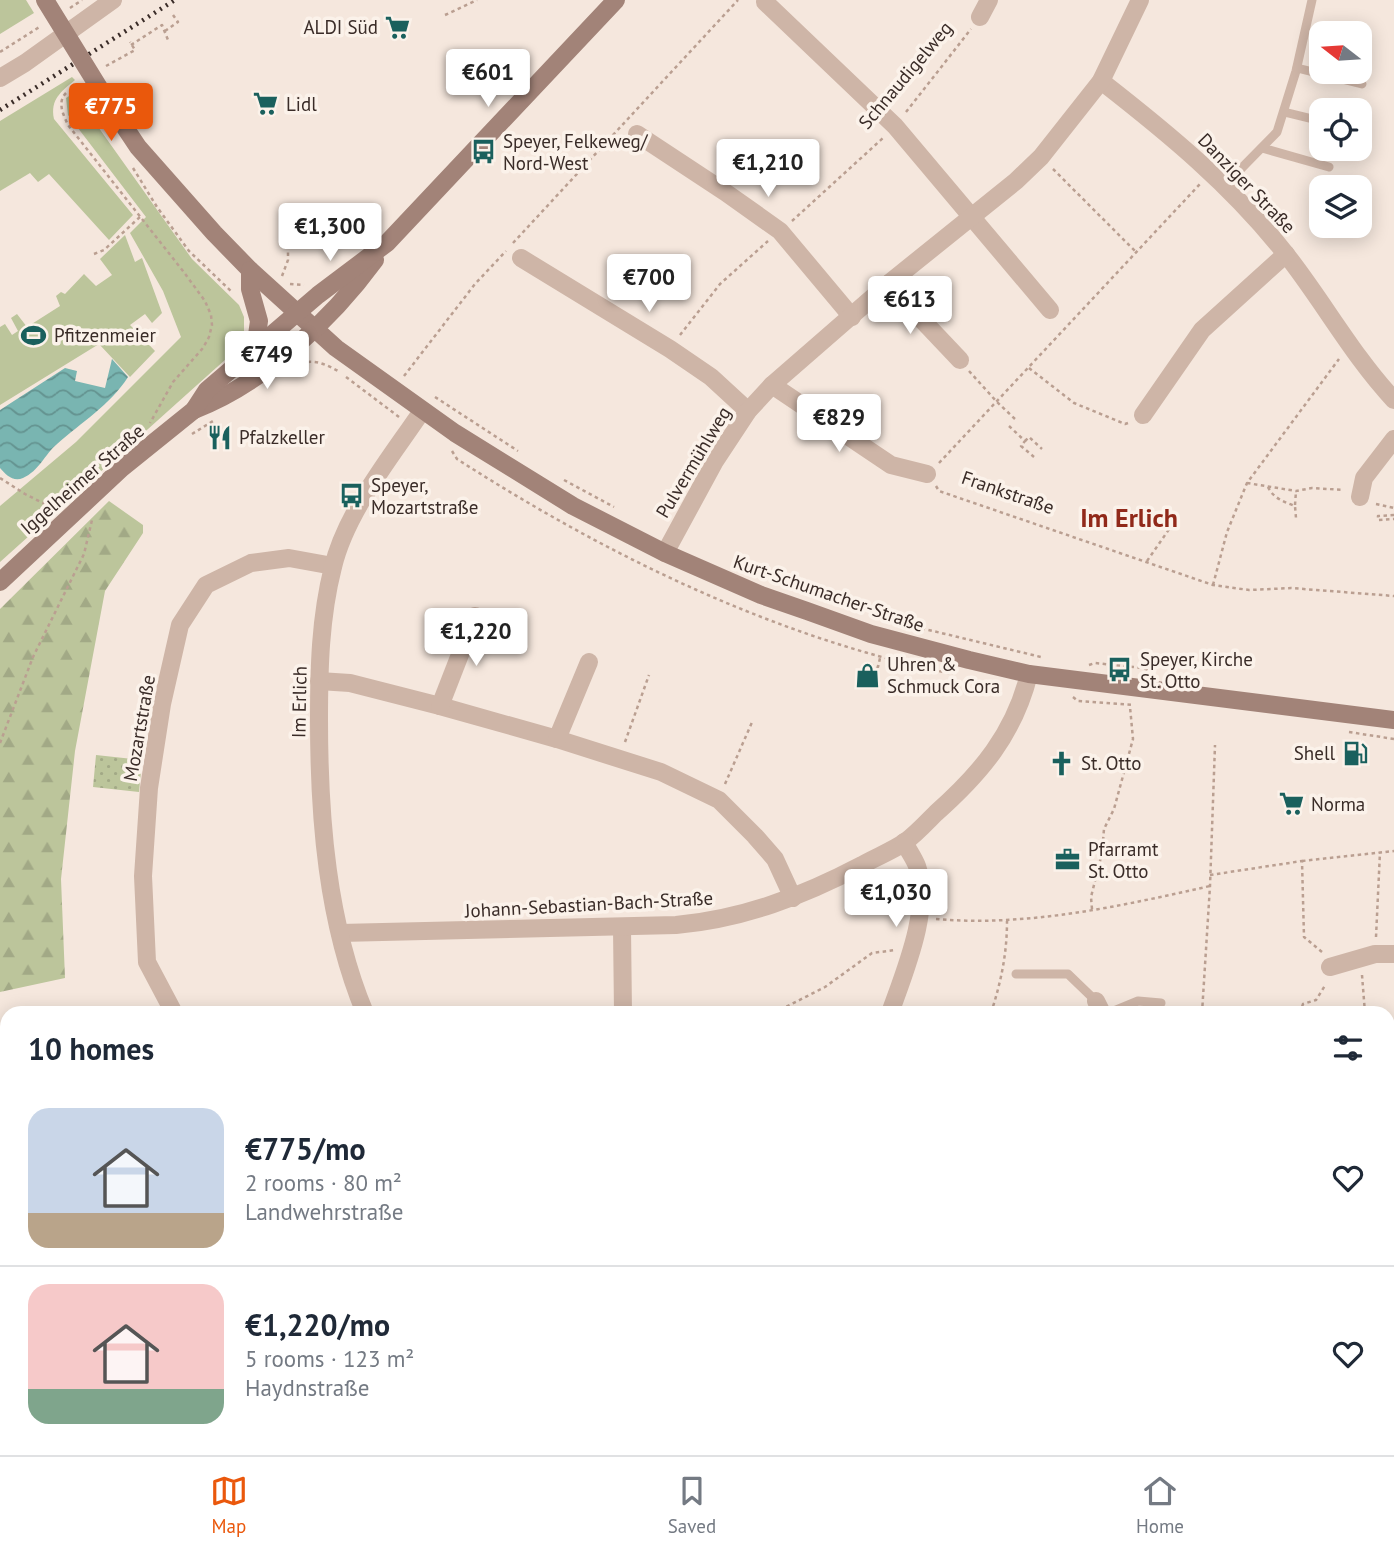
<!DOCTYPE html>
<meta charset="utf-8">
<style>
:root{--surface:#fff;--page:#f2f2f3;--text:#1f2937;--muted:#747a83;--line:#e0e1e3;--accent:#ea580c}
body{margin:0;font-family:"PT Sans",sans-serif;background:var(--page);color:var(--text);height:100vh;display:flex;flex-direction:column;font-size:26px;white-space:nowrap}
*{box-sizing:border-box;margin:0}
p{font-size:23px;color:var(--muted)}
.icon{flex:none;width:38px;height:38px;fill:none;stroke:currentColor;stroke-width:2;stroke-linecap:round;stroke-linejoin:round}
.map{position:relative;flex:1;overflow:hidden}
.drawer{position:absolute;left:0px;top:1006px;width:1395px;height:450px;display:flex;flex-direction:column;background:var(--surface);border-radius:21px 21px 0 0;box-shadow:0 4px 18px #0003}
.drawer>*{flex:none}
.needle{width:46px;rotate:287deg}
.fabs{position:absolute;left:1309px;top:21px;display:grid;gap:14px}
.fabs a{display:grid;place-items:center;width:63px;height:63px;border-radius:14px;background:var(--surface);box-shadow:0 4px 18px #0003;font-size:35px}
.price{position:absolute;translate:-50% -60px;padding:0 16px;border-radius:7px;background:#fff;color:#222;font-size:23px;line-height:46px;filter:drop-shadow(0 2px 4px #0008)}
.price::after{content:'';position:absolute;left:50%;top:42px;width:21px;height:16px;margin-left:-10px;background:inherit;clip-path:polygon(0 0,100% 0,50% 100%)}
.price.on{background:var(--accent);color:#fff}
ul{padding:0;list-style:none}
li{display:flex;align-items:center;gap:21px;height:175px;padding:0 28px}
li+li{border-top:2px solid var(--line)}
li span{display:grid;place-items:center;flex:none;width:196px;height:140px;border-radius:21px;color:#555}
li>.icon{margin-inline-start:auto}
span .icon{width:84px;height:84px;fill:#fffc;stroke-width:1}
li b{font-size:30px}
h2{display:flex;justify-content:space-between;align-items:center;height:84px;padding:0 28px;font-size:30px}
.dock{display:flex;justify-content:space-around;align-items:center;height:98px;border-top:2px solid var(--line);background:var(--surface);font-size:19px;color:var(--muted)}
.dock a{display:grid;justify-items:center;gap:4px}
.dock .on{color:var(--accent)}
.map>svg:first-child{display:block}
.grass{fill:#bcc59b}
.forest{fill:url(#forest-firs)}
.park{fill:url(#park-tufts)}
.garden{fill:url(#garden-dots)}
.water{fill:url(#water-waves)}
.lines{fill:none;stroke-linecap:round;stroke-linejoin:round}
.path{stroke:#ba9f91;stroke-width:2.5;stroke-dasharray:3.5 3.5;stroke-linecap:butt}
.service{stroke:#ceb5a7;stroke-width:9}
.minor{stroke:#ceb5a7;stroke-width:18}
.secondary{stroke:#a28378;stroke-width:18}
.rail{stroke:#3a2c28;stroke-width:4.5;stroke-dasharray:2 5;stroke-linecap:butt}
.secondary-bridge{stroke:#a28378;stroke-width:18}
.labels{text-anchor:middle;stroke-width:7;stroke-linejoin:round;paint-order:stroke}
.poi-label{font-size:19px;fill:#3a2c28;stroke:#fbf2ea;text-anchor:start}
.street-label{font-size:19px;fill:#3a2c28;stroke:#fbf2ea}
.district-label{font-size:26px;font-weight:bold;fill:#91291a;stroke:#fbf2ea}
</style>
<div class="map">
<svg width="1394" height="1455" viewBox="0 0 1394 1455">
<defs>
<pattern id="forest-firs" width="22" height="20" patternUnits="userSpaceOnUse" patternTransform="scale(1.75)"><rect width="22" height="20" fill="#bcc59b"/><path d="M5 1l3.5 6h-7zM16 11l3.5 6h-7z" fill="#a2a986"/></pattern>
<pattern id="park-tufts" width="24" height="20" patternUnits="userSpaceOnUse" patternTransform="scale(1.75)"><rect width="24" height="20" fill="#bcc59b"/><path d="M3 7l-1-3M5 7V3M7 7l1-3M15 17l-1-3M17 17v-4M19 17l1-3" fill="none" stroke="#a2a986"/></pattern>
<pattern id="garden-dots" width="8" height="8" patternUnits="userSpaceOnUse" patternTransform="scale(1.75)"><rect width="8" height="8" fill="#bcc59b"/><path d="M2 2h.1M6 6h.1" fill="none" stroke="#a2a986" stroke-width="1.8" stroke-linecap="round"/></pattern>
<pattern id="water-waves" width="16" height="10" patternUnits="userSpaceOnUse" patternTransform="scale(1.75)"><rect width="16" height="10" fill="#79b5b1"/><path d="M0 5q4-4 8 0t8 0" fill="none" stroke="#649390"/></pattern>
</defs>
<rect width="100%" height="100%" fill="#f5e7dd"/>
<g class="grass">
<path d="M 0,0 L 26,0 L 34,13 L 0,34 Z"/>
<path d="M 72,77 L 75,80 C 61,92 50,99 54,119 L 133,215 L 109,240 L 49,174 L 38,182 L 30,173 L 0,191 L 0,121 Z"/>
<path d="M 74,93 L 192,259 L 239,305 L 244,317 L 244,331 L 236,350 L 0,562 L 0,506 L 76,442 L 181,337 L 163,291 L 130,233 L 146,217 L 68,115 L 66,98 Z"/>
<path d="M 125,235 L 135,262 L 142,258 L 162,313 L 152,323 L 145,314 L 130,325 L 155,351 L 130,377 L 99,344 L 0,405 L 0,327 L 5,324 L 12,335 L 18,331 L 11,318 L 17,314 L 27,327 L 60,306 L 56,296 L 61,292 L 65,294 L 84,274 L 96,286 L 112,275 L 100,259 Z"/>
</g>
<path class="forest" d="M 109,501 L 143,525 L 143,533 L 105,591 L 75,751 L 61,879 L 65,978 L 0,992 L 0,609 Z"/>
<path class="park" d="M 884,1449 L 1035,1449 L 1035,1455 L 882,1455 Z"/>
<path class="garden" d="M 96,755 L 142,760 L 139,792 L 93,787 Z"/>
<path class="water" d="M 112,359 L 128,377 C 110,405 82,422 57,444 C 45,454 39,471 23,478 C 13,482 6,475 0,468 L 0,410 L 65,368 L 77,371 L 75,381 L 105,388 Z"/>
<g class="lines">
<g class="path">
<path d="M 70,8 L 82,0"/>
<path d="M 445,15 L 477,0"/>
<path d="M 165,31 L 178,22 L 173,15"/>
<path d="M 131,45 L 162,25 L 168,40"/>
<path d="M 0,52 L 41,26"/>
<path d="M 106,66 L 135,50 L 130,42"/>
<path d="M 66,93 C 57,102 63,114 68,125 L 183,271 L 205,301 L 211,315 L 212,325 L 209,337 L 203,348 L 173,382 L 150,423"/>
<path d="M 906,112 L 971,29"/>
<path d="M 133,168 L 157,207 L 189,251 L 233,293"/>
<path d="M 1053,169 L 1137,253"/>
<path d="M 792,221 L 883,138"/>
<path d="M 513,243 L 738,0"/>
<path d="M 94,254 L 104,250 L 141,216"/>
<path d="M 282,276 L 288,260 L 288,242"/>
<path d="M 290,284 L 304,285"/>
<path d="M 680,335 L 720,284 L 768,241"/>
<path d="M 301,364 C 313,358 327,365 338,371"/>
<path d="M 1029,368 L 1074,403 L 1125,424 L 1128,423"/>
<path d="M 969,371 L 997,402 L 1015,419"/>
<path d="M 404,376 L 475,284 L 506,251"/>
<path d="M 346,377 L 399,417"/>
<path d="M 435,397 L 518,451"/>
<path d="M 1009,426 L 1025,441 L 1021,446 L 1034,457"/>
<path d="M 192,434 L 213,421"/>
<path d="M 1025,441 L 1029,437 L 1042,449"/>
<path d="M 452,451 L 457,459 C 608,556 776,638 953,674"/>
<path d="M 939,463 L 1200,184"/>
<path d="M 0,478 L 25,494 L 55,509"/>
<path d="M 564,480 L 614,507"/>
<path d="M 1247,483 L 1296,491 L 1312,488 L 1344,490"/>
<path d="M 936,486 L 939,491 L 1213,585 L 1249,590 L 1291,588 L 1394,596"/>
<path d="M 1268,487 C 1273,498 1284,502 1295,506 L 1296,518"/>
<path d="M 1376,504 L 1394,508"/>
<path d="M 1295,505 L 1296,491"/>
<path d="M 1394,515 L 1378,516 L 1378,520 L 1394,519"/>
<path d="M 1147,561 L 1172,525"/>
<path d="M 737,565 L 786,585"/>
<path d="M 1213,585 L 1227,532 L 1247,483 L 1339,359"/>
<path d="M 908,625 L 1041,657"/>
<path d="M 1089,665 L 1095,663 L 1143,668 L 1151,672"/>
<path d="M 865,667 L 866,664 L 878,667 L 880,658"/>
<path d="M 1073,697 L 1078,701 L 1134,705"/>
<path d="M 1349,732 L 1394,739"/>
<path d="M 625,742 L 649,675"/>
<path d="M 0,743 L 33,657 L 84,554 L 92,520"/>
<path d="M 725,784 L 753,720"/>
<path d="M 1302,861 L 1394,851"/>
<path d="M 1210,875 L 1302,861 L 1304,937 L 1322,952"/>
<path d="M 1092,909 L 1091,897 L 1102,853 L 1104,829 L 1114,809 L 1133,739 L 1130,707"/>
<path d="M 936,919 C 1028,927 1121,906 1210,886"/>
<path d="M 1376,937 L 1380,852"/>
<path d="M 1362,975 L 1365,1013"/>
<path d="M 774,1013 L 825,987 L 872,953 L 896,950"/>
<path d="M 991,1013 C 1001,982 1007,954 1007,921"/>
<path d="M 1202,1013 L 1210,886 L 1215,745"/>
<path d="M 1300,1013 L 1303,1004 L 1316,1000 L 1326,984"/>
</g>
<g class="service">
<path d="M 1297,68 L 1362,84"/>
<path d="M 1284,112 L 1321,121"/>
<path d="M 1262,148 L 1329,167"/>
<path d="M 1225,185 L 1277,132 L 1296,71 L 1312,0"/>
<path d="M 1016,974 L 1068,974 L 1096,1001"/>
<path d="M 1109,1013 L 1138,1001 L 1161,1003"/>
</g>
<g class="minor">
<path d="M 765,2 L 895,126 L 1050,310"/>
<path d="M 980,17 L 989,0"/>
<path d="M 0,78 L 25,63 L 113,0"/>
<path d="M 1101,81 C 1169,134 1231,185 1285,253 C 1323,301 1352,355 1394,400"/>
<path d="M 637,134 L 725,192 L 780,231 L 852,317"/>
<path d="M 521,258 L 670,349 L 711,377 L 748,411"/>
<path d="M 888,284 L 960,360"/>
<path d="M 772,385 L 891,465 L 927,474"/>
<path d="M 1143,415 L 1202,330 L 1286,254"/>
<path d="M 1360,497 L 1364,478 L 1394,439"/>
<path d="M 665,553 L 715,461 L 748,411 L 772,385 L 888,284 L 1016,181 L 1041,157 L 1101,81 L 1140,0"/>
<path d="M 319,681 L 350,683 L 440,706 L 557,739 L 661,772 L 719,800 L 755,836 L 775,859 L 793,898"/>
<path d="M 440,706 L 475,616"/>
<path d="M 557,739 L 589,662"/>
<path d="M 622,928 L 623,1013"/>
<path d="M 340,933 L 676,925 C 743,919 803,896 862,865 C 876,857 892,851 905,842 C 916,834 926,823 936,813 C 981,773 1014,734 1029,674"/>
<path d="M 1330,967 L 1375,954 L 1394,954"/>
<path d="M 1096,1001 L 1102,1013"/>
<path d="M 174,1013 L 147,962 L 143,876 L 149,788 L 162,704 L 180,625 L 206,585 L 251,563 L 289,558 L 333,566"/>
<path d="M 365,1013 C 327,922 319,818 319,720 C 319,669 320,618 333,567 C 346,512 391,457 422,411"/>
<path d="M 890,1013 C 904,973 932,908 917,866 C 914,858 908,850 904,842"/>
<path d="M 0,1102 L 7,1126"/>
<path d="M 1388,1204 L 1394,1200"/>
<path d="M 0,1207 L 7,1205"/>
<path d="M 0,1280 L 7,1293"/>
<path d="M 1388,1438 L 1394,1439"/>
<path d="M 363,1449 L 393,1455"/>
<path d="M 801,1449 L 801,1455"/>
<path d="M 1381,1449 L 1382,1455"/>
<path d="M 115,1455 L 118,1449"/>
<path d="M 522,1455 L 522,1449"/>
<path d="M 632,1455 L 636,1449"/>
<path d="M 1050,1455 L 1050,1449"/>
</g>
<g class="secondary">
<path d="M 106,99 L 138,147 L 214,233 L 250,270 L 336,348 L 455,433 L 573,506 L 665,553 L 761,595 L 807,611 L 871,634 L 969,660 L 1029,674 L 1394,720"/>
<path d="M 247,353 L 257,335 L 259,321 L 250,289 L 250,270"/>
<path d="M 194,410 C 263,384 332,319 375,260"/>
<path d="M 0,582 L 122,468 L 194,410 L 207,390 L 318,295 L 387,243 L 616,0"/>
</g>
<path class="rail" d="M 0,110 L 175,0"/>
<path class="secondary-bridge" d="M 45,0 L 106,99"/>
</g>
<defs>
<symbol id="supermarket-bare" viewBox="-9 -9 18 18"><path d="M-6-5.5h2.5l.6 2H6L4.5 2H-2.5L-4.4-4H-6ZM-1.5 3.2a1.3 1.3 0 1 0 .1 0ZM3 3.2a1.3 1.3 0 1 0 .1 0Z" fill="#1a605d" stroke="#fbf2ea" stroke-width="2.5" paint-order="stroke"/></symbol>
<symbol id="bus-bare" viewBox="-9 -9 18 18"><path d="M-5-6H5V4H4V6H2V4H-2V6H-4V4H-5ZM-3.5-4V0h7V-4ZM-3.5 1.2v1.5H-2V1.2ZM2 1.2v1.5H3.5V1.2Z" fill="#1a605d" stroke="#fbf2ea" stroke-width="2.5" paint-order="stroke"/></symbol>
<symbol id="stadium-bare" viewBox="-9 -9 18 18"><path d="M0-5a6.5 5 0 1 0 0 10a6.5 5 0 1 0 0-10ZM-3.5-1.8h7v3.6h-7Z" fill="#1a605d" stroke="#fbf2ea" stroke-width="2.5" paint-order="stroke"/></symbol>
<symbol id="restaurant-bare" viewBox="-9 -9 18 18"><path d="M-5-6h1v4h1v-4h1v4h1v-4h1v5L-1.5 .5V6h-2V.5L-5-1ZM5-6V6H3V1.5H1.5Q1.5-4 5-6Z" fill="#1a605d" stroke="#fbf2ea" stroke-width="2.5" paint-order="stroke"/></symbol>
<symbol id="shop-bare" viewBox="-9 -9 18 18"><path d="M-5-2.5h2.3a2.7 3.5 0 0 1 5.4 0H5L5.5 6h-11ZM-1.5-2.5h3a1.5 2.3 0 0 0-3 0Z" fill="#1a605d" stroke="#fbf2ea" stroke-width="2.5" paint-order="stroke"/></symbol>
<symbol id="fuel-bare" viewBox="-9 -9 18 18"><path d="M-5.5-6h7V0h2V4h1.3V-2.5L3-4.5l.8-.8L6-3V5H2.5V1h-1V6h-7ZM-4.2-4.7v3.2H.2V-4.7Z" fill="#1a605d" stroke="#fbf2ea" stroke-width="2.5" paint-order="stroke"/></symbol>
<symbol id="church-bare" viewBox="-9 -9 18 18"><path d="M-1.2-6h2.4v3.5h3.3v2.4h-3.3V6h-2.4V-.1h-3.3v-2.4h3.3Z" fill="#1a605d" stroke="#fbf2ea" stroke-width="2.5" paint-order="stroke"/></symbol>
<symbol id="office-bare" viewBox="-9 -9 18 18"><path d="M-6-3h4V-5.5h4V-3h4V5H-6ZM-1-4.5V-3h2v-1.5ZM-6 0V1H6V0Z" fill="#1a605d" stroke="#fbf2ea" stroke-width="2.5" paint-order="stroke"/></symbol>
</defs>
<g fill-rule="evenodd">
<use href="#supermarket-bare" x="380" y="10" width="35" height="35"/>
<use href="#supermarket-bare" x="248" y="86" width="35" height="35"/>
<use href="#bus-bare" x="466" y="134" width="35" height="35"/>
<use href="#stadium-bare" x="16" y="318" width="35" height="35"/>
<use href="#restaurant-bare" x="202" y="420" width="35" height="35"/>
<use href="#bus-bare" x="334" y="478" width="35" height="35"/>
<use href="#bus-bare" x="1102" y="652" width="35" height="35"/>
<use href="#shop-bare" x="850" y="658" width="35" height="35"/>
<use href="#fuel-bare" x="1338" y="736" width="35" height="35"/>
<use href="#church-bare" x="1044" y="746" width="35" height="35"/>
<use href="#supermarket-bare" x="1274" y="786" width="35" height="35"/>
<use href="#office-bare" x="1050" y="842" width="35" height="35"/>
</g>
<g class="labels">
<g class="poi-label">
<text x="378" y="34" text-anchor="end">ALDI Süd</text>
<text x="286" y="111">Lidl</text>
<text x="503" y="148">Speyer, Felkeweg/<tspan x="503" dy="22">Nord-West</tspan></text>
<text x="54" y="342">Pfitzenmeier</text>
<text x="239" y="444">Pfalzkeller</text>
<text x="371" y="492">Speyer,<tspan x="371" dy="22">Mozartstraße</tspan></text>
<text x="1140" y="666">Speyer, Kirche<tspan x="1140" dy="22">St. Otto</tspan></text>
<text x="887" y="671">Uhren &amp;<tspan x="887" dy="22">Schmuck Cora</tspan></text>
<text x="1335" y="760" text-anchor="end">Shell</text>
<text x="1081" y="770">St. Otto</text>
<text x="1311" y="811">Norma</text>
<text x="1088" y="856">Pfarramt<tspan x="1088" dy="22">St. Otto</tspan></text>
</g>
<g class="street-label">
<text transform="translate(905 75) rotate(-50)" y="7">Schnaudigelweg</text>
<text transform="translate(1247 183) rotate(46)" y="7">Danziger Straße</text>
<text transform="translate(693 462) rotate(-59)" y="7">Pulvermühlweg</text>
<text transform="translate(82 479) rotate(-41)" y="7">Iggelheimer Straße</text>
<text transform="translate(1008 492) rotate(19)" y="7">Frankstraße</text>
<text transform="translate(829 593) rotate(19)" y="7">Kurt-Schumacher-Straße</text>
<text transform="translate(299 702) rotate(-89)" y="7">Im Erlich</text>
<text transform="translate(139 728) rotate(-80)" y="7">Mozartstraße</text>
<text transform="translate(589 904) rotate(-3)" y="7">Johann-Sebastian-Bach-Straße</text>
</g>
<g class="district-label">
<text x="1129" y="527">Im Erlich</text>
</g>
</g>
</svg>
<div class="fabs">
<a><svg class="needle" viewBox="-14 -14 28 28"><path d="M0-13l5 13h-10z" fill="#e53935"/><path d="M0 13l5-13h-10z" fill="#747a83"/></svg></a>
<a><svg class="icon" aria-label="locate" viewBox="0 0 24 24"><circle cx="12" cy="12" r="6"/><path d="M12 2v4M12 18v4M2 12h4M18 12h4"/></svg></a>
<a><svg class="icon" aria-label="layers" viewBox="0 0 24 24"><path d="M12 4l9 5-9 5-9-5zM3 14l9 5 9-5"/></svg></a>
</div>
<b class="price" style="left:488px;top:109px">€601</b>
<b class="price on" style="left:111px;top:143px">€775</b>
<b class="price" style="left:768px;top:199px">€1,210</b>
<b class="price" style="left:330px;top:263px">€1,300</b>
<b class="price" style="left:649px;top:314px">€700</b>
<b class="price" style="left:910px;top:336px">€613</b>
<b class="price" style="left:267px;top:391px">€749</b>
<b class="price" style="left:839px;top:454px">€829</b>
<b class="price" style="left:476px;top:668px">€1,220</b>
<b class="price" style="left:896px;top:929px">€1,030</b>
<section class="drawer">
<h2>10 homes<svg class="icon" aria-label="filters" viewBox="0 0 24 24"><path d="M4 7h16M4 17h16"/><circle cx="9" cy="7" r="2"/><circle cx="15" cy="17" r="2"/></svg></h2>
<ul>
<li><span style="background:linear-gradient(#c9d6e8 75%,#b9a48a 0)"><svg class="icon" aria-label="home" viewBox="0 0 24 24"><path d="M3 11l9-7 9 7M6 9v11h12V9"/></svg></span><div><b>€775/mo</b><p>2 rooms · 80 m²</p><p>Landwehrstraße</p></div><svg class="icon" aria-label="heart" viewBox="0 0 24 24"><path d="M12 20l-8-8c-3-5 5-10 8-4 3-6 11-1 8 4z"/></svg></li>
<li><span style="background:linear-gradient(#f6c9c9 75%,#7fa58c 0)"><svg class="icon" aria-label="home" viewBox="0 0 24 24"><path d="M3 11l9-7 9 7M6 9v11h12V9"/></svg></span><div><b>€1,220/mo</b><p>5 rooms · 123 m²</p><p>Haydnstraße</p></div><svg class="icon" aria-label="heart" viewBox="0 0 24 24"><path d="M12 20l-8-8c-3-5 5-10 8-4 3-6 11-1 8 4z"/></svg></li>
</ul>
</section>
</div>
<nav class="dock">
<a class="on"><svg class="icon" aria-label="map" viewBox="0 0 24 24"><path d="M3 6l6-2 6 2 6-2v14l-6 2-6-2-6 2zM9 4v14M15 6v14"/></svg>Map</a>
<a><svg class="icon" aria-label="saved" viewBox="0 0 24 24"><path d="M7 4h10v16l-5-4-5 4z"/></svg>Saved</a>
<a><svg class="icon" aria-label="home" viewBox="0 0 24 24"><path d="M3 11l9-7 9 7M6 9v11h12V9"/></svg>Home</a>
</nav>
